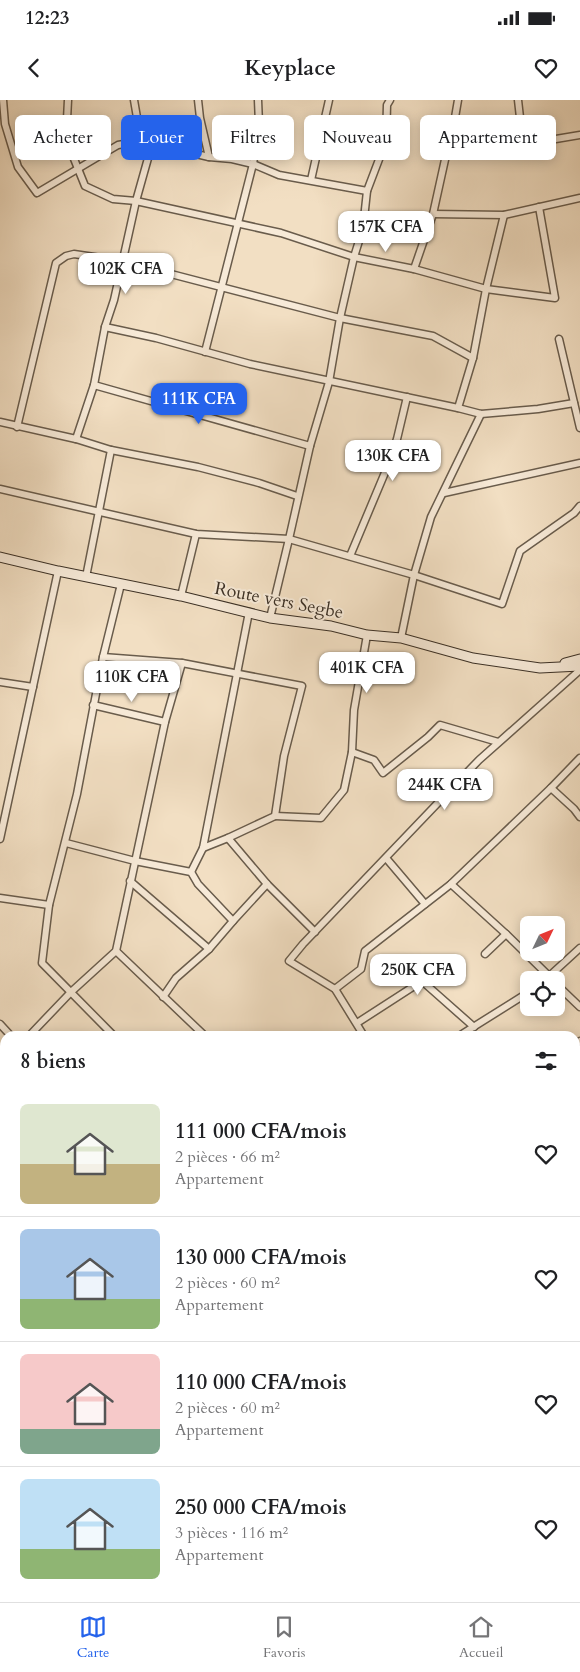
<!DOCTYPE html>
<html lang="fr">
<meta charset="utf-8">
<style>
:root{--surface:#fff;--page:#f2f2f2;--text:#202124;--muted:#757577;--line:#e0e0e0;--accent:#2563eb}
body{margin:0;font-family:Cardo,serif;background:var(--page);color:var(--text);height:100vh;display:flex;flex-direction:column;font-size:19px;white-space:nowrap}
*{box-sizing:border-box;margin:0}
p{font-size:16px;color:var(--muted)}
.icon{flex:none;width:28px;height:28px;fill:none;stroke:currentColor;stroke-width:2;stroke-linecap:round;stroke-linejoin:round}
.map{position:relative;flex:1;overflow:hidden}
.sheet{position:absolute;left:0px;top:931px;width:580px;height:571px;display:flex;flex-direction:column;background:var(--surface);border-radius:15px 15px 0 0;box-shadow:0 2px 12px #0003}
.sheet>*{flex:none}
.top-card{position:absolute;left:15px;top:15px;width:550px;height:45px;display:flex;gap:10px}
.needle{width:32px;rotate:47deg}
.controls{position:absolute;left:520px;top:816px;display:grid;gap:10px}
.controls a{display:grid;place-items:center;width:45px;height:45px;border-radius:8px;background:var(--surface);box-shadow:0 2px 12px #0003;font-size:25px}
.price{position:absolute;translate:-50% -42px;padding:0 11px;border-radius:10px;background:#fff;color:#222;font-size:16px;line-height:32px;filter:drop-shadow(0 1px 2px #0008)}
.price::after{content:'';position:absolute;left:50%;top:30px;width:15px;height:11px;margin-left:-8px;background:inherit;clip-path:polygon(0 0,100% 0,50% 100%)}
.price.on{background:var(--accent);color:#fff}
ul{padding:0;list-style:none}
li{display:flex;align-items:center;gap:15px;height:125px;padding:0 20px}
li+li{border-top:1px solid var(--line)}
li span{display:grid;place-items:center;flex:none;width:140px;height:100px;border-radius:8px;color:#555}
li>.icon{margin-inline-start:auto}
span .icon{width:60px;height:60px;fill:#fffc;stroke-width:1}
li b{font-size:21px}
h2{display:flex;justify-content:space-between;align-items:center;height:60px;padding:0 20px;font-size:21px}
.chip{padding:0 18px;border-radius:8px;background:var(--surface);box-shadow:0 2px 12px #0003;font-size:18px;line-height:45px}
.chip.on{background:var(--accent);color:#fff}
.status{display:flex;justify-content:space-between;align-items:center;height:35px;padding:0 25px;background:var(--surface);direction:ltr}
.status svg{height:14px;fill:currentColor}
header{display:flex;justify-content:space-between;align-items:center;height:65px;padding:0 20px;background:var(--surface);font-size:22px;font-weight:800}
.dock{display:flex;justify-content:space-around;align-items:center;height:70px;border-top:1px solid var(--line);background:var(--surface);font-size:14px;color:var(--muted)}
.dock a{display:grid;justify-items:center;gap:2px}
.dock .on{color:var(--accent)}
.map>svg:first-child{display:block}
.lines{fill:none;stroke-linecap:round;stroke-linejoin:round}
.street-casing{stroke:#695c4c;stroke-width:9}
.secondary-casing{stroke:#3b3025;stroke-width:11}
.street{stroke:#f7ead8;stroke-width:6}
.secondary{stroke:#f7ead8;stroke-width:9}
.labels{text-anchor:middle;stroke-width:4;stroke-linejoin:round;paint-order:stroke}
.street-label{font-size:18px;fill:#3b3025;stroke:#f7ead8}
</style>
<div class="status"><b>12:23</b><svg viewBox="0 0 49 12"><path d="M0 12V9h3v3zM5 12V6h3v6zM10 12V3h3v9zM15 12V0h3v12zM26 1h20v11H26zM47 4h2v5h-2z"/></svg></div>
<header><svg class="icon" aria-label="back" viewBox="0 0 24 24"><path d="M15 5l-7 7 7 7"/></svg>Keyplace<svg class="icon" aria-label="heart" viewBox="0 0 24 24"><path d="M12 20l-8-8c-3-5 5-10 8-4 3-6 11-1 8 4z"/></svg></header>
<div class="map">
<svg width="580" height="1502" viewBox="0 0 580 1502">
<rect width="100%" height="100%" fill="#f2dfc3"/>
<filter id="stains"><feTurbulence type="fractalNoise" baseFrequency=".004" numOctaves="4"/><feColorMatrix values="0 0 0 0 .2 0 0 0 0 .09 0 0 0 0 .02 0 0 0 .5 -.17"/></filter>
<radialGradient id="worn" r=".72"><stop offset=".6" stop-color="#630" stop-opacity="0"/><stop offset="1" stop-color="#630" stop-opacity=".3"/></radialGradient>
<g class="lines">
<defs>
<g id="street">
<path d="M 3,0 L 5,24 L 18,67 L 37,93 L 118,45 L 141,41 L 209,57 L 232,59 L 253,64 L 279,75 L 367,91"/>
<path d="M 68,0 L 66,39 L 85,86 L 113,99 L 136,101 L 281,133 L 354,157 L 414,169 L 486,189 L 555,198 L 539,107"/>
<path d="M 134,0 L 141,41"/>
<path d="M 198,0 L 200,18 L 209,57"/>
<path d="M 518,0 L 523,44"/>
<path d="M 452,35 L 482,46 L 514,46 L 580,35"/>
<path d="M 311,80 L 329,0"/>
<path d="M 433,114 L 504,115 L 580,98"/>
<path d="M 414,169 L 433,114 L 448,46 L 452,35 L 458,0"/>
<path d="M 105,227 L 156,238 L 250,264 L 458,308 L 481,314 L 538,309 L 574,303"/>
<path d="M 559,239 L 580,328"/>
<path d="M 205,252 L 253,64 L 259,24 L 258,0"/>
<path d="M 94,285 L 310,346"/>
<path d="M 458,308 L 473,258 L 486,189 L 504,115"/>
<path d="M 0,322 L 76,339 L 111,350 L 198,367 L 259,383 L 297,396"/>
<path d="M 17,327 L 56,163 L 66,156 L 74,154 L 121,161 L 340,218 L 433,236 L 473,258"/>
<path d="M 76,339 L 94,285 L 105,227 L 114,200 L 136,101 L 152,44"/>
<path d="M 0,389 L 196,434 L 289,439 L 414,475 L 502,504 L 520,451 L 574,413 L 580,406"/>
<path d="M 444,393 L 580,363"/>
<path d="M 350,456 L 389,363 L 397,339 L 407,297"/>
<path d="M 86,477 L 111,350"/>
<path d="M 181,496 L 196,434"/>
<path d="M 270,518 L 289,439 L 310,346 L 329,282 L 340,218 L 354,157 L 363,128 L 367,91 L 386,41 L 387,5 L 390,0"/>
<path d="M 401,538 L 414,475 L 431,417 L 481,314"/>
<path d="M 103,557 L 182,563 L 302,586 L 284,656 L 275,716 L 228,738 L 203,748"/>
<path d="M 0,582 L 33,587"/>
<path d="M 93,605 L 165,622"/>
<path d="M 352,652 L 354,610 L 367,535"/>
<path d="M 551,688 L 574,709 L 580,717"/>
<path d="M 275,716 L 321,718 L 344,690 L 352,652 L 374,660 L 383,673 L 428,637 L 440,625 L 498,642"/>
<path d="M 228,738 L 267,784 L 315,832"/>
<path d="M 0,739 L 58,471"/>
<path d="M 66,743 L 135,761 L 191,772 L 198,784 L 233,821 L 209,849 L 176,878 L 163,897"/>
<path d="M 386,758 L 425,804"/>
<path d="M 191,772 L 203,748 L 249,512"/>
<path d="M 130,781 L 209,849"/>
<path d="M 451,784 L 506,834 L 553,880"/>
<path d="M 0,798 L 49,805"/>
<path d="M 233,821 L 267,784"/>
<path d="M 116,851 L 205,936"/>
<path d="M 485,854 L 506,834"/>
<path d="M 545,880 L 580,848"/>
<path d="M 556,884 L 580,907"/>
<path d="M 335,889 L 361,869 L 365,851 L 451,784 L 551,688 L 580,658"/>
<path d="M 357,923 L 422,881 L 474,927"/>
<path d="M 0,924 L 11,936"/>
<path d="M 29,936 L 71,892 L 116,851 L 165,622 L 182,563"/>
<path d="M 114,936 L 42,863 L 49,805 L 77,694 L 103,557 L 121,484"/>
<path d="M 364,936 L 335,889 L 289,861 L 303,844 L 479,660 L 580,570"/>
<path d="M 459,936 L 529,892"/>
<path d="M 575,944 L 580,941"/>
<path d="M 0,968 L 5,962"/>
<path d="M 0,1016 L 5,1021"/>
<path d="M 575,1016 L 580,1013"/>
<path d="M 0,1086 L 5,1091"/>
<path d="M 0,1132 L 5,1137"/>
<path d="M 575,1228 L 580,1226"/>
<path d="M 575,1236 L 580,1246"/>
<path d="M 0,1245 L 5,1242"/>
<path d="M 0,1320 L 5,1318"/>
<path d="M 575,1328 L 580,1325"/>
<path d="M 0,1358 L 5,1365"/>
<path d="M 0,1426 L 5,1420"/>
<path d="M 575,1455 L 580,1465"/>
<path d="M 0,1461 L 5,1465"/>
<path d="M 41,1498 L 45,1502"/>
<path d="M 214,1498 L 218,1502"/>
<path d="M 429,1498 L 431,1502"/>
<path d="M 494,1498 L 496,1502"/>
<path d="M 77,1502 L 81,1498"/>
<path d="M 259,1502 L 268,1498"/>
<path d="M 379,1502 L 386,1498"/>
</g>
<g id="secondary">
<path d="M 0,457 L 58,471 L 181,496 L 270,518 L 331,526 L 367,535 L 401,538 L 473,558 L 540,568 L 580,566"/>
<path d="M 565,563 L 580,559"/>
</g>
</defs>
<use href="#street" class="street-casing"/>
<use href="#secondary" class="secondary-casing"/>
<use href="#street" class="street"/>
<use href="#secondary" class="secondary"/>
</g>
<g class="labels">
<g class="street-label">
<text transform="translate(279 500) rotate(11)" y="6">Route vers Segbe</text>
</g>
</g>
<rect width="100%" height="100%" filter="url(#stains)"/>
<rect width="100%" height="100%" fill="url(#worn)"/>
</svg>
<div class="controls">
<a><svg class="needle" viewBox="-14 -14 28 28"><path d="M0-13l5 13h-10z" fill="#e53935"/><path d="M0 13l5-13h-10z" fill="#757577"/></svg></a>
<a><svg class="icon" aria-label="locate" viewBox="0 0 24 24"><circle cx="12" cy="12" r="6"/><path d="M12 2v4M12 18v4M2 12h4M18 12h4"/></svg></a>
</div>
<b class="price" style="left:386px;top:153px">157K CFA</b>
<b class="price" style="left:126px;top:195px">102K CFA</b>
<b class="price on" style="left:199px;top:325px">111K CFA</b>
<b class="price" style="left:393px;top:382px">130K CFA</b>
<b class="price" style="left:367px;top:594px">401K CFA</b>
<b class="price" style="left:132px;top:603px">110K CFA</b>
<b class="price" style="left:445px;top:711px">244K CFA</b>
<b class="price" style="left:418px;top:896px">250K CFA</b>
<div class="top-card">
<a class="chip">Acheter</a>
<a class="chip on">Louer</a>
<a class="chip">Filtres</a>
<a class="chip">Nouveau</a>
<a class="chip">Appartement</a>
</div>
<section class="sheet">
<h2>8 biens<svg class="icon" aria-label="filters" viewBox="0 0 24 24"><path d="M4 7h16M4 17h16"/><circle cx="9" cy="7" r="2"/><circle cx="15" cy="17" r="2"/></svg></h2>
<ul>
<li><span style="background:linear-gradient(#dfe7d0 60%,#c2b280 0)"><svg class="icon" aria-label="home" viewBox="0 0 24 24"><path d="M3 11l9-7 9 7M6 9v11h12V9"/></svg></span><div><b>111 000 CFA/mois</b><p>2 pièces · 66 m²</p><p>Appartement</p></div><svg class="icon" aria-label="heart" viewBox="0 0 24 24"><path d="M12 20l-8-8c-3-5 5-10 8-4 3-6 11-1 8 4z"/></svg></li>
<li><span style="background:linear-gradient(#a9c7e8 70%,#8fb573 0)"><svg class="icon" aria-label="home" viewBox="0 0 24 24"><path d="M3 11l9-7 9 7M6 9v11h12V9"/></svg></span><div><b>130 000 CFA/mois</b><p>2 pièces · 60 m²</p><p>Appartement</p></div><svg class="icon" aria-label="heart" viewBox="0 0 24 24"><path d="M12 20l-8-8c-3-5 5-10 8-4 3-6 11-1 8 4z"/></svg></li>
<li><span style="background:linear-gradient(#f6c9c9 75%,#7fa58c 0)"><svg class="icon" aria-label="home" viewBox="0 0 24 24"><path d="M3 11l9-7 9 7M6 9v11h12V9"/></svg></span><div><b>110 000 CFA/mois</b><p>2 pièces · 60 m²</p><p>Appartement</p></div><svg class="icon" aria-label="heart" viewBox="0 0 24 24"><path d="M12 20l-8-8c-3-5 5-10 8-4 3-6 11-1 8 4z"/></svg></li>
<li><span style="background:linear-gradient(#bfe0f5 70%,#8fb573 0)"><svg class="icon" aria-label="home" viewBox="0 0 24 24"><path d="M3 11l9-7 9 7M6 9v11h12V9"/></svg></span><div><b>250 000 CFA/mois</b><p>3 pièces · 116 m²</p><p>Appartement</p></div><svg class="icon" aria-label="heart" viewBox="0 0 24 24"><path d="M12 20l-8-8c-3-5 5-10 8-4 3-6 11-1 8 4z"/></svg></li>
</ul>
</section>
</div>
<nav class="dock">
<a class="on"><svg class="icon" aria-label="map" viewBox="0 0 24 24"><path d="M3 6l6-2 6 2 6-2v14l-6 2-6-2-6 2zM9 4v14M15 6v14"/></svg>Carte</a>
<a><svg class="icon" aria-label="saved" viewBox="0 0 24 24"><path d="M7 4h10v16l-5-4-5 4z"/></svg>Favoris</a>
<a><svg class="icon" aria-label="home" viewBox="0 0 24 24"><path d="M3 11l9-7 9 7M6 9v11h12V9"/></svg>Accueil</a>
</nav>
